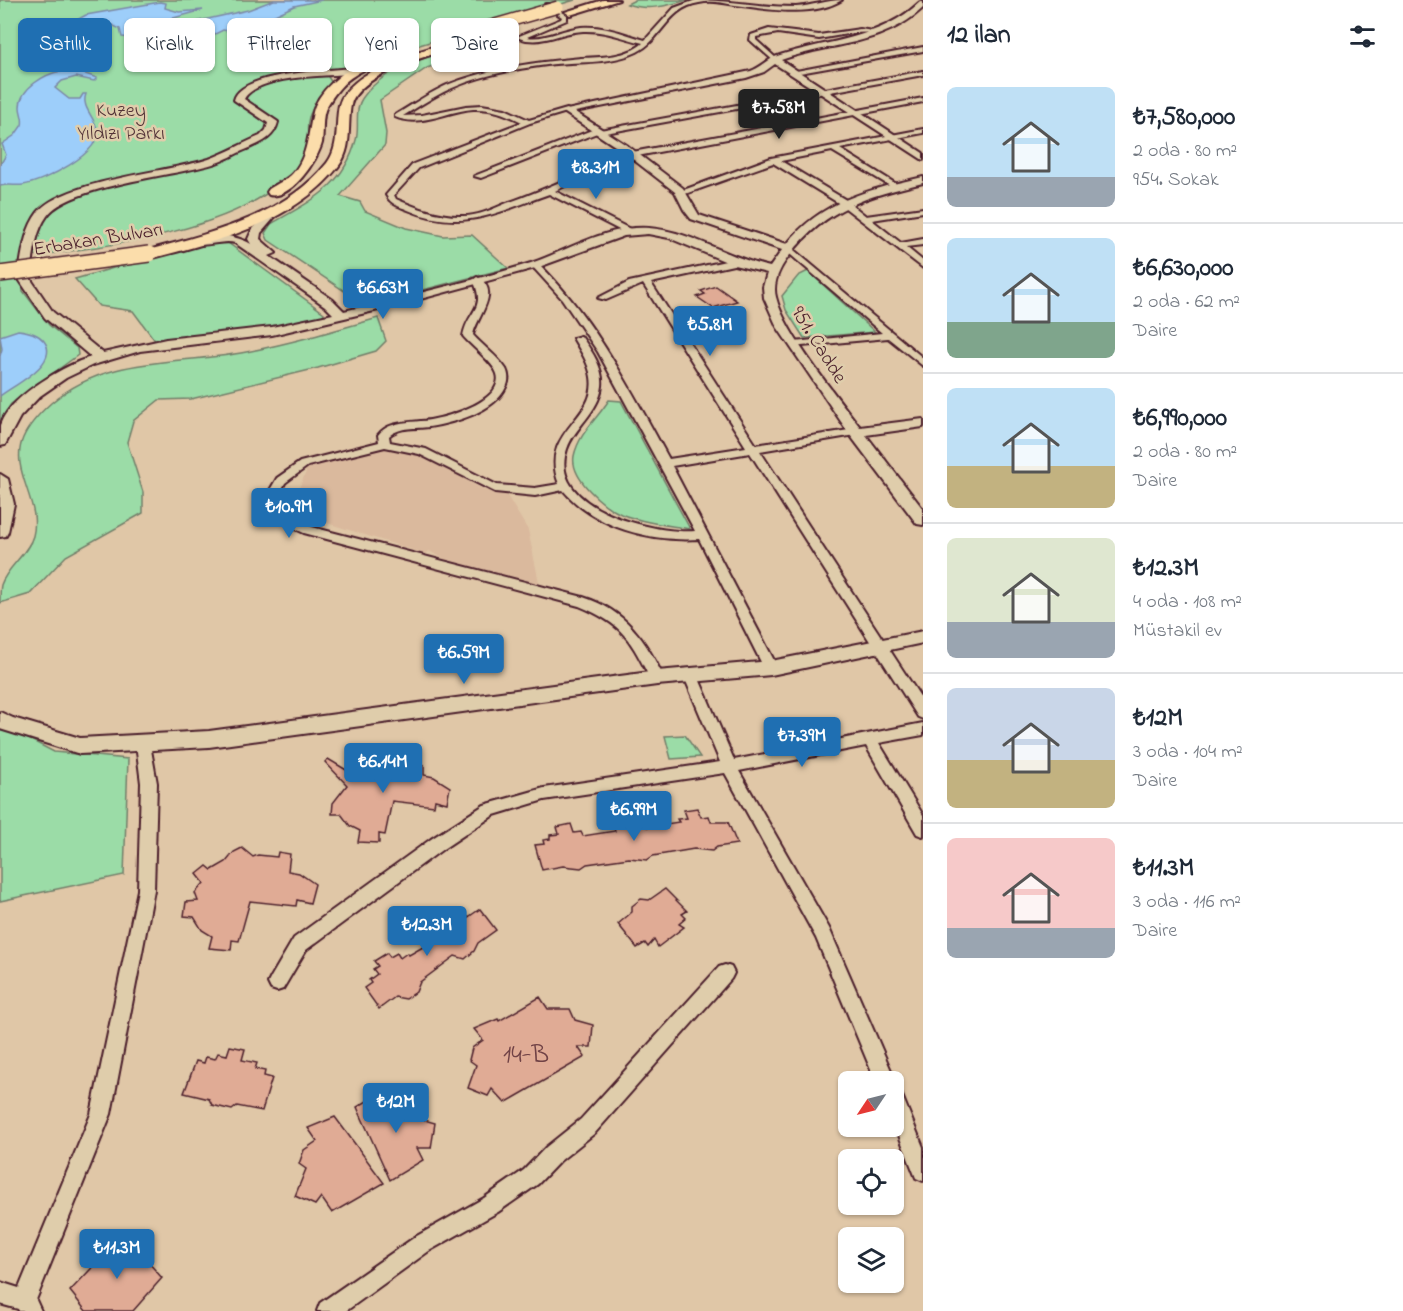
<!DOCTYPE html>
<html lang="tr">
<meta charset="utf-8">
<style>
:root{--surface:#fff;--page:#f6f6f7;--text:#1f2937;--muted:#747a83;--line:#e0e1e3;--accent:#1f6fb2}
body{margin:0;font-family:"Indie Flower",sans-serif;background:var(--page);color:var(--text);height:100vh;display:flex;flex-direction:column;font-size:22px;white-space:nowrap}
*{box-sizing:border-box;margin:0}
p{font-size:20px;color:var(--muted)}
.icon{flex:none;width:33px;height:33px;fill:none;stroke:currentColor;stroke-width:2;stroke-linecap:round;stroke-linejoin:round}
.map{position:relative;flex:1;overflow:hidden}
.details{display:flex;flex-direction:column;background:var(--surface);width:480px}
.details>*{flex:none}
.hud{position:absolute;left:18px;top:18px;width:570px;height:54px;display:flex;gap:12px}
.needle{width:39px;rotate:235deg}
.tools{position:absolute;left:838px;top:1071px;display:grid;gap:12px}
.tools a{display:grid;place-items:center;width:66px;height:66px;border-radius:9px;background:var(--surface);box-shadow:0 2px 4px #0004;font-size:30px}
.price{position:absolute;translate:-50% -51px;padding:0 14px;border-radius:6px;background:var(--accent);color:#fff;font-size:20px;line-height:39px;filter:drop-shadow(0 2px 3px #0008)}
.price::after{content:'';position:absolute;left:50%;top:36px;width:18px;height:14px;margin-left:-9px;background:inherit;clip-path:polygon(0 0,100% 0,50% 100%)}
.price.current{background:#222;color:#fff}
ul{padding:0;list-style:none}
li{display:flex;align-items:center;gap:18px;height:150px;padding:0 24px}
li+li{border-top:2px solid var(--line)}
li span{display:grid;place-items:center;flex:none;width:168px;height:120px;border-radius:9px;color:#555}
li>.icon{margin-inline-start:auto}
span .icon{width:72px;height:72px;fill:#fffc;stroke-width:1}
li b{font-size:26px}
h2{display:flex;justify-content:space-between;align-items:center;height:72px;padding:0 24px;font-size:26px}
.pill{padding:0 21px;border-radius:9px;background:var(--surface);box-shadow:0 2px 4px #0004;font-size:21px;line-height:54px}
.pill.current{background:var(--accent);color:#fff}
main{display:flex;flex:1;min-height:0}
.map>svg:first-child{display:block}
.built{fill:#dab99d}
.green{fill:#9bdca7;stroke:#727e69;stroke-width:1.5}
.water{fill:#9dcefa;stroke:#7c88a7;stroke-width:1.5}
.building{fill:#e0ab95;stroke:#4a1f2b;stroke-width:1.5}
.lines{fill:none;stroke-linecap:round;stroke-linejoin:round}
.minor-casing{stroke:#4a1f2b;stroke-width:4}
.tertiary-casing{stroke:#4a1f2b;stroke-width:4}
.trunk-casing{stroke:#4a1f2b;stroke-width:4}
.minor{fill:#dfcdab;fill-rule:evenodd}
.tertiary{fill:#dfcdab;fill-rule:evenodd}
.trunk{fill:#fbddab;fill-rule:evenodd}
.trunk-bridge-far1-casing{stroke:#4a1f2b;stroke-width:14;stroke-linecap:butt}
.trunk-bridge-casing{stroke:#4a1f2b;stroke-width:18;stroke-linecap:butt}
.trunk-bridge-far1{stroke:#fbddab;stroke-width:11}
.trunk-bridge{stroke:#fbddab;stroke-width:15}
.labels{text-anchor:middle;stroke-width:5;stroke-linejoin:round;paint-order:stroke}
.far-park-label{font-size:20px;fill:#523237;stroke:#dfcdab}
.far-street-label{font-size:20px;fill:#4a1f2b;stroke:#dfcdab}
.near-number-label{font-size:26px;fill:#704246}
</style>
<main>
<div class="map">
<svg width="923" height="1311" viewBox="0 0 923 1311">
<rect width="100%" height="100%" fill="#e0c7a7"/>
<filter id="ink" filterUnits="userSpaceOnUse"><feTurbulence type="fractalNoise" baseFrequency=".0167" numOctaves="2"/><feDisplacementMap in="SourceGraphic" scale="12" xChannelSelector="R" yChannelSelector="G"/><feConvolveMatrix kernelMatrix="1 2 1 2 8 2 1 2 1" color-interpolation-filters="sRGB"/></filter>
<g filter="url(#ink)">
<path class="built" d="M 399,447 L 421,455 L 484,490 L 506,494 L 528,530 L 540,587 L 450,562 L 429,551 L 425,554 L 324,522 L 310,514 L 299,503 L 297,493 L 306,472 L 301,466 L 378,449 Z"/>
<g class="green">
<path d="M 0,0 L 575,0 L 409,48 L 328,77 L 332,83 C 323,94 313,104 309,117 C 304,133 314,141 301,161 C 256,230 96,249 21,257 L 23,291 L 49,325 L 77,348 L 78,355 L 11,404 L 0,421 Z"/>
<path d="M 635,0 L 687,0 C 667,6 647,11 627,4 Z"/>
<path d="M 478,43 L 499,44 L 427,68 L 380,100 L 386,133 L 385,145 L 340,196 L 360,202 L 365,211 L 406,228 L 443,236 L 472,235 L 508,268 L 391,298 L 367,300 L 346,292 L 268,240 L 265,233 L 271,224 C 310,201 343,188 356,140 C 360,126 353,109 364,96 C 389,62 440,54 478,43 Z"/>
<path d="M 218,241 L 228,243 L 324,313 L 322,317 L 274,332 L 156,342 L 133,311 L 99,306 L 75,279 L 187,247 Z"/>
<path d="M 808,271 L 875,332 L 804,338 L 786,310 L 782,296 L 798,276 Z"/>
<path d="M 378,318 L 386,341 L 376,351 L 318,368 L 191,399 L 159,400 L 133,421 L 127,442 L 143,492 L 143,513 L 66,556 L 30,594 L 0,603 C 0,597 0,590 1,585 C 7,567 28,554 33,536 C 42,502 9,471 23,438 C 29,424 40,413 51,403 C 108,355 174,365 241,353 C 288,344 333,331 378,318 Z"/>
<path d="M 609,400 L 621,401 L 690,529 C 668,525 643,523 621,514 C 603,506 570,478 574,456 C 579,433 597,419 609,400 Z"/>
<path d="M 0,724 L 54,752 L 128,759 L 124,875 L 0,901 Z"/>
<path d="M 685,735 L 700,757 L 671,759 L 665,736 Z"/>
</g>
<g class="water">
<path d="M 274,0 L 322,0 L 294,6 L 241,31 L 240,33 L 223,30 L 201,41 L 205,43 L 172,50 L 164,49 L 169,45 L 164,42 L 181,37 L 192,24 L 199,21 L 248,10 Z"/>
<path d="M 160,2 L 166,3 L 165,8 L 179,12 L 203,10 L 170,19 L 161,29 L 152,34 L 135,38 L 122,37 L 120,29 L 110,24 L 75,21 L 86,15 Z"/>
<path d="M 61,71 L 77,71 L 97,78 L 94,81 L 76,77 L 62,81 L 55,88 L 69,99 L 80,99 L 83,94 L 86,94 C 81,107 94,116 97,129 C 103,153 43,182 23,185 C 16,186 8,184 0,186 L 0,165 L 6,155 L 2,144 L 15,135 L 22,125 C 24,118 20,114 20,107 C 20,88 45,74 61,71 Z"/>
<path d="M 18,330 C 28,331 38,333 44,341 C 61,363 14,385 0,396 L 0,356 L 2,349 L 0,336 Z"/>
</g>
<g class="building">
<path d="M 716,286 L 737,301 L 713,308 L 697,297 L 705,294 L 701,291 Z"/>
<path d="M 379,755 L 390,763 L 395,761 L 424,765 L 424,775 L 434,777 L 450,787 L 447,803 L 435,800 L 434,806 L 392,801 L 385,835 L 379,834 L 379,843 L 358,842 L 360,831 L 350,826 L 341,814 L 332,814 L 333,803 L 347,785 L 325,762 L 328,759 L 353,774 Z"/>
<path d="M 697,808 L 701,817 L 709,816 L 711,822 L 728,822 L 737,844 L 717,847 L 712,851 L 694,849 L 653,856 L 647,860 L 629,858 L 587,864 L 581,868 L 563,866 L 542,870 L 535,845 L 544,844 L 543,840 L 550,839 L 550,835 L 559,834 L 557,827 L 571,824 L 574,833 L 581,832 L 583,836 L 615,831 L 614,827 L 623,826 L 621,819 L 635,816 L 638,825 L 646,824 L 647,827 L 679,822 L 677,819 L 687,818 L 684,810 Z"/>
<path d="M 242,848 L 253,857 L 258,855 L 277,857 L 278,852 L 290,854 L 288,871 L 299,873 L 315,884 L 310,903 L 297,900 L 296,906 L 250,901 L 239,941 L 232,940 L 231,950 L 209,948 L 212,936 L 202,930 L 194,917 L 184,916 L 186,902 L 198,901 L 195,893 L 204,883 L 197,874 L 207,866 L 212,870 L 226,862 L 234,852 Z"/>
<path d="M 665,889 L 687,911 L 682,914 L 686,918 L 679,924 L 684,927 L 658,947 L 654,940 L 648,947 L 645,943 L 637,948 L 618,924 L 632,912 L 632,906 L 641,899 L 649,900 Z"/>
<path d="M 480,909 L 496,930 L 478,943 L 474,951 L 465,959 L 455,956 L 420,982 L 416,992 L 406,999 L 395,997 L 379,1009 L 364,988 L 371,983 L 369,980 L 377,974 L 373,969 L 378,966 L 374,961 L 387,953 L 390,957 L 397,953 L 400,958 L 407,953 L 409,955 L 430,943 L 428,940 L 435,935 L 432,930 L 436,927 L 433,923 L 444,915 L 448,919 L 454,915 L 458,919 L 465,915 L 467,918 Z"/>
<path d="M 540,997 L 548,1009 L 570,1009 L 575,1020 L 593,1025 L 591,1047 L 578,1047 L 585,1057 L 505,1103 L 492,1089 L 488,1096 L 468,1088 L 476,1065 L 469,1060 L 472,1048 L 483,1040 L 474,1029 L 498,1019 L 499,1021 Z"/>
<path d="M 230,1046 L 245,1049 L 242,1060 L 257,1063 L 255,1069 L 265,1071 L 264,1076 L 272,1078 L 262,1111 L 237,1106 L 232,1110 L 212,1105 L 209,1099 L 184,1093 L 196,1061 L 204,1063 L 206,1057 L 215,1059 L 218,1053 L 227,1055 Z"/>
<path d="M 382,1092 L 390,1105 L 413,1106 L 417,1118 L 435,1123 L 431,1148 L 417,1148 L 423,1160 L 390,1180 L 357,1107 Z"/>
<path d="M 335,1117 L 384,1183 L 332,1213 L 321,1197 L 315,1205 L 295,1196 L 306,1169 L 299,1164 L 304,1150 L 317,1141 L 308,1128 Z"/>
<path d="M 124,1234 L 162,1278 L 133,1311 L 86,1311 L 70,1291 Z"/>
</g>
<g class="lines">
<defs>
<g id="minor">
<path d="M 696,0 C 730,0 760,7 796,7 C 812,6 827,0 842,0 C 812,18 767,9 735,5 C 723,3 712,0 699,3 C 667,8 662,40 637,52 C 609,65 576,61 547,65 C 515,69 480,75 450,89 C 434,96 418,107 403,116 L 422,115 L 466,106 L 482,105 L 505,109 L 529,120 L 567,109 L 570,111 L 530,123 L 419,168 L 394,195 L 396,199 C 417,208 440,217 463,216 C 479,216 493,209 507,203 C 548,189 587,169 627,153 L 923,98 L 923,102 L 632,157 L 591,173 L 555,191 L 632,230 L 632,234 L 629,235 L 549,194 C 498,212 462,233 408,210 C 399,206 391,205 386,195 L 413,164 L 522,122 C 506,114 491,108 473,109 C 447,111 420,128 395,117 L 395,115 C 412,105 429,93 447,85 C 489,68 536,62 581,58 C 601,57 628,57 643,43 C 623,38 603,30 583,31 C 560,32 542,46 519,38 L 519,36 L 561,19 L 562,17 L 545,6 L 545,4 L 549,4 L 567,15 L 567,20 L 527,37 C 546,40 562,29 581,27 C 603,25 625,34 645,40 L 674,8 Z"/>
<path d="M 769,29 L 819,35 L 860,29 L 879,32 L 853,33 L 819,39 L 778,33 L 756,37 L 756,40 L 777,59 L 775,62 L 750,40 L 751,35 Z"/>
<path d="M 923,47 L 923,51 L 794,74 L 791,72 Z"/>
<path d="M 923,71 L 923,75 L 600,134 L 597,133 L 481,178 L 474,176 L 597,128 L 600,130 Z"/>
<path d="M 923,129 L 923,133 L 840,149 L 898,185 L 898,189 L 895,189 L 832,151 L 781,161 L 846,200 L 866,216 L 923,208 L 923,212 L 872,220 L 901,243 L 923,239 L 923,245 L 906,247 L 923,261 L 923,268 L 840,204 L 773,163 L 685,194 L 678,192 L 771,158 Z"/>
<path d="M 788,245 L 923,358 L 923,366 L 888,338 L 791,347 L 791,343 L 794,342 L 882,333 L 785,250 L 785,246 Z"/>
<path d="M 735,259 L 739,262 L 738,264 L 651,283 L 756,445 L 855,429 L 860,432 L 855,435 L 760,451 L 923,701 L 923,719 L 918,717 L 750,453 L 672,466 L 778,668 L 776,672 L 766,672 L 764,668 L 699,539 C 651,542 595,528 563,490 L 535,496 L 495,492 L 419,454 L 385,447 L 308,466 L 285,483 L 279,495 C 283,513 296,520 312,527 L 583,597 C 625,610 646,640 664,678 L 662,682 L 652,682 C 630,640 625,625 579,606 L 304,533 C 286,525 271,515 267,495 L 277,478 L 300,462 L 379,442 L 378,435 C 382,430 386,427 393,425 C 405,421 417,422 430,420 C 449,417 505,400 497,374 C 494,363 471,346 463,336 C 468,309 487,310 473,280 L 477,277 C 503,291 476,317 473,335 C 483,346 498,357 506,369 C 509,375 509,382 506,387 C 495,412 453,423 429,427 C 415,429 401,426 389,436 L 390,442 L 426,449 L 497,485 L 535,488 L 559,484 C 538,430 598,420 591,377 C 589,363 580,350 573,338 L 581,336 C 591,350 604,368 602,386 C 599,412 575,426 567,449 C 546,509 655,534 695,531 L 598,352 L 562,299 L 531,265 L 538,263 C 595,319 631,390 669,459 L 746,447 L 643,284 L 606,300 L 598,298 L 629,282 Z"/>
<path d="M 690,669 L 695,670 L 697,674 L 734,760 L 923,723 L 923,735 L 879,743 L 923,815 L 923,836 L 917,834 L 866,746 L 739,771 L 829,928 L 893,1075 L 895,1082 L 894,1085 L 894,1082 L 876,1082 L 816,938 L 725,773 L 544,800 L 494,815 L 443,849 L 306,950 L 283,989 L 277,991 L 271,989 L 268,983 L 271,977 L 294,938 L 431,839 L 484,805 L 544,788 L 720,762 L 683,674 L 685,670 Z"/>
<path d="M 143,738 L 148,740 L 150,744 L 157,783 L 154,890 L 111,1114 L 36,1300 L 41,1311 L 19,1311 L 18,1309 L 0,1304 L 0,1282 L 19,1288 L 91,1114 L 138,890 L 141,783 L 136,744 L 138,740 Z"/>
<path d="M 725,965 L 731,967 L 734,973 L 731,979 L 595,1133 L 560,1161 L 538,1184 L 498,1212 L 429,1251 L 346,1311 L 317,1311 L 320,1303 L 415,1237 L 484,1198 L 524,1170 L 546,1147 L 581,1119 L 719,967 Z"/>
<path d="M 894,1091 L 901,1093 L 923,1147 L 923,1181 L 916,1178 L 894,1123 Z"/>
</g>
<g id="tertiary">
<path d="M 920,2 L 923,2 L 923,8 C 883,46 829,43 781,60 L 923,153 L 923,160 L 775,64 L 764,72 L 746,78 L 575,112 L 628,146 L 683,188 L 699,215 L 787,244 C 821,200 872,189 923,177 L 923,183 C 867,196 826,208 790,255 C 781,266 772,282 776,297 C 785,334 836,395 860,427 L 923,419 L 923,427 L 866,435 L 923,509 L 923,525 L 917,524 L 850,435 L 777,327 L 764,298 L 763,287 L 767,273 L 734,265 L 669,238 L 648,234 L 624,236 L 539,267 L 387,308 L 272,335 L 140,351 L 93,365 L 66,378 L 40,396 L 20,417 L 5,445 L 0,446 C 0,440 0,433 0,427 C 6,398 65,365 91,357 L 45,318 L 18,278 C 22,256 24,230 38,212 C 64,180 169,172 209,159 C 226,153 243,143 260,136 L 266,130 L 268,123 L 234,100 C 240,72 328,71 352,68 L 356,71 L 352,74 C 327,76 257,75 244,99 L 278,122 C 274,139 260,143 245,150 C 235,154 226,160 216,163 C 178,176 69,185 47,216 C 34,234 34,258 30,278 L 53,312 L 103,353 L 166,339 L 272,327 L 333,314 L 325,306 L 235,243 C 221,239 202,250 190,241 C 204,230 237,235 251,244 L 248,239 L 252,230 L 272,208 L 276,207 L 281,210 L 261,233 L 260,239 L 276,253 L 269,256 L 333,300 L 344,311 C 407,296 470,282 531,263 C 569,250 607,225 649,228 C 691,231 728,258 770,267 L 782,250 L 691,219 L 684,210 L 675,192 L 621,150 L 562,111 L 751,71 C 762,67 769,58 780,55 C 829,40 881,39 920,2 Z"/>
<path d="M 0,474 L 8,479 L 14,504 L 8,532 L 6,536 L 0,537 Z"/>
<path d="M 923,631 L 923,643 L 771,675 L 657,685 L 209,747 L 80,754 L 0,729 L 0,712 L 13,718 L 80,738 L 209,731 L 657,671 L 771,661 Z"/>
</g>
<g id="trunk">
<path d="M 603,0 L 619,0 L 570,15 L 565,12 Z"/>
<path d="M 469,37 L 473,38 L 473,42 C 443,52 359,71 351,105 C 347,126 353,148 338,167 C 294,223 215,242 149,259 L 141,254 L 144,251 C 207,234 284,217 327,163 C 340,146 335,124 339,105 C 349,67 435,46 469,37 Z"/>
<path d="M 361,65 L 367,68 C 363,71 359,72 355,75 C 343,82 334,94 327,106 C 321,116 324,131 322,143 C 317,161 291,200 269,195 L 267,192 L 269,189 C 276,184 287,180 293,173 C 308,156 308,133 313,112 C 317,93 343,69 361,65 Z"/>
</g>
</defs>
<use href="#minor" class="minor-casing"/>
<use href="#tertiary" class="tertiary-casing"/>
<use href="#trunk" class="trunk-casing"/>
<use href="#minor" class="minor"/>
<use href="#tertiary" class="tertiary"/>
<use href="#trunk" class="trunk"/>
<defs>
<path id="trunk-bridge-far1" d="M 456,36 L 558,7"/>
<path id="trunk-bridge" d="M 0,274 L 149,254"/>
</defs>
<use href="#trunk-bridge-far1" class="trunk-bridge-far1-casing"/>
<use href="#trunk-bridge" class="trunk-bridge-casing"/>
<use href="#trunk-bridge-far1" class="trunk-bridge-far1"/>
<use href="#trunk-bridge" class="trunk-bridge"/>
</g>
</g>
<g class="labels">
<g class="far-park-label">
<text x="121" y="116">Kuzey<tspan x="121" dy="23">Yıldızı Parkı</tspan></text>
</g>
<g class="far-street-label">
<text transform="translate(98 238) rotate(-9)" y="7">Erbakan Bulvarı</text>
<text transform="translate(820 344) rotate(58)" y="7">951. Cadde</text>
</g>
<g class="near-number-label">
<text x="526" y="1062">14-B</text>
</g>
</g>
</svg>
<div class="tools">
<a><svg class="needle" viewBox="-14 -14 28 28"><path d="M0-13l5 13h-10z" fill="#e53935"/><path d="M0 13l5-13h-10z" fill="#747a83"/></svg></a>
<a><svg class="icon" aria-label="locate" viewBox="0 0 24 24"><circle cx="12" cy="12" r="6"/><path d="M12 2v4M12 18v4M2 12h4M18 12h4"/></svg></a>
<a><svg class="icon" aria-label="layers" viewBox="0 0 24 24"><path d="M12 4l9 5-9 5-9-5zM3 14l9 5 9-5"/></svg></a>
</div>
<b class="price current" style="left:779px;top:140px">₺7.58M</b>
<b class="price" style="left:596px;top:200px">₺8.31M</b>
<b class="price" style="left:383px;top:320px">₺6.63M</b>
<b class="price" style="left:710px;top:357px">₺5.8M</b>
<b class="price" style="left:289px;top:539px">₺10.9M</b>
<b class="price" style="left:464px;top:685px">₺6.59M</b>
<b class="price" style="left:802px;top:768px">₺7.39M</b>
<b class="price" style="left:383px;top:794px">₺6.14M</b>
<b class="price" style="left:634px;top:842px">₺6.99M</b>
<b class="price" style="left:427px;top:957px">₺12.3M</b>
<b class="price" style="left:396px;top:1134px">₺12M</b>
<b class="price" style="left:117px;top:1280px">₺11.3M</b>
<div class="hud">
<a class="pill current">Satılık</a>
<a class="pill">Kiralık</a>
<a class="pill">Filtreler</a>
<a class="pill">Yeni</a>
<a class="pill">Daire</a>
</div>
</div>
<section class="details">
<h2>12 ilan<svg class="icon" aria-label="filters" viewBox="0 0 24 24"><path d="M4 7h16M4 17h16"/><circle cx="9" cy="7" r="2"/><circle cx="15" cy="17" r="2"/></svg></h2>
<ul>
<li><span style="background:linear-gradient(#bfe0f5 75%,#9aa5b1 0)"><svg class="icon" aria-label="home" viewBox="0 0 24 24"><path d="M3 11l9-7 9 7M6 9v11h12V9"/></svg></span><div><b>₺7,580,000</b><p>2 oda · 80 m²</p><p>954. Sokak</p></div></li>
<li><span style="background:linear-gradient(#bfe0f5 70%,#7fa58c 0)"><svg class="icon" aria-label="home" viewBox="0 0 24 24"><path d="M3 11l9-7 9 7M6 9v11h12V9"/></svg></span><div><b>₺6,630,000</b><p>2 oda · 62 m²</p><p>Daire</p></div></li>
<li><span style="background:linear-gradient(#bfe0f5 65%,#c2b280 0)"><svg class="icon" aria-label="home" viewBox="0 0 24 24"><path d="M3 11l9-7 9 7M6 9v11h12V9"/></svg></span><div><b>₺6,990,000</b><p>2 oda · 80 m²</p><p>Daire</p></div></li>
<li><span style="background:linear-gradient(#dfe7d0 70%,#9aa5b1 0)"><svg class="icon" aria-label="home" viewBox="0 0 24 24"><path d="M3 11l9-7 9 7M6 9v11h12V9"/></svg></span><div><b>₺12.3M</b><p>4 oda · 108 m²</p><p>Müstakil ev</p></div></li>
<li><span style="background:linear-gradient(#c9d6e8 60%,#c2b280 0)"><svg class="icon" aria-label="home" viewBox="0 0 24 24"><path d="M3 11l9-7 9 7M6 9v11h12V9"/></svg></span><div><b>₺12M</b><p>3 oda · 104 m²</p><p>Daire</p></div></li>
<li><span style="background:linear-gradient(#f6c9c9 75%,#9aa5b1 0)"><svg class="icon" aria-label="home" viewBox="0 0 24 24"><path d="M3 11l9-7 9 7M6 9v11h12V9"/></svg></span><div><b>₺11.3M</b><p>3 oda · 116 m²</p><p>Daire</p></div></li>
</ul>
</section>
</main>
